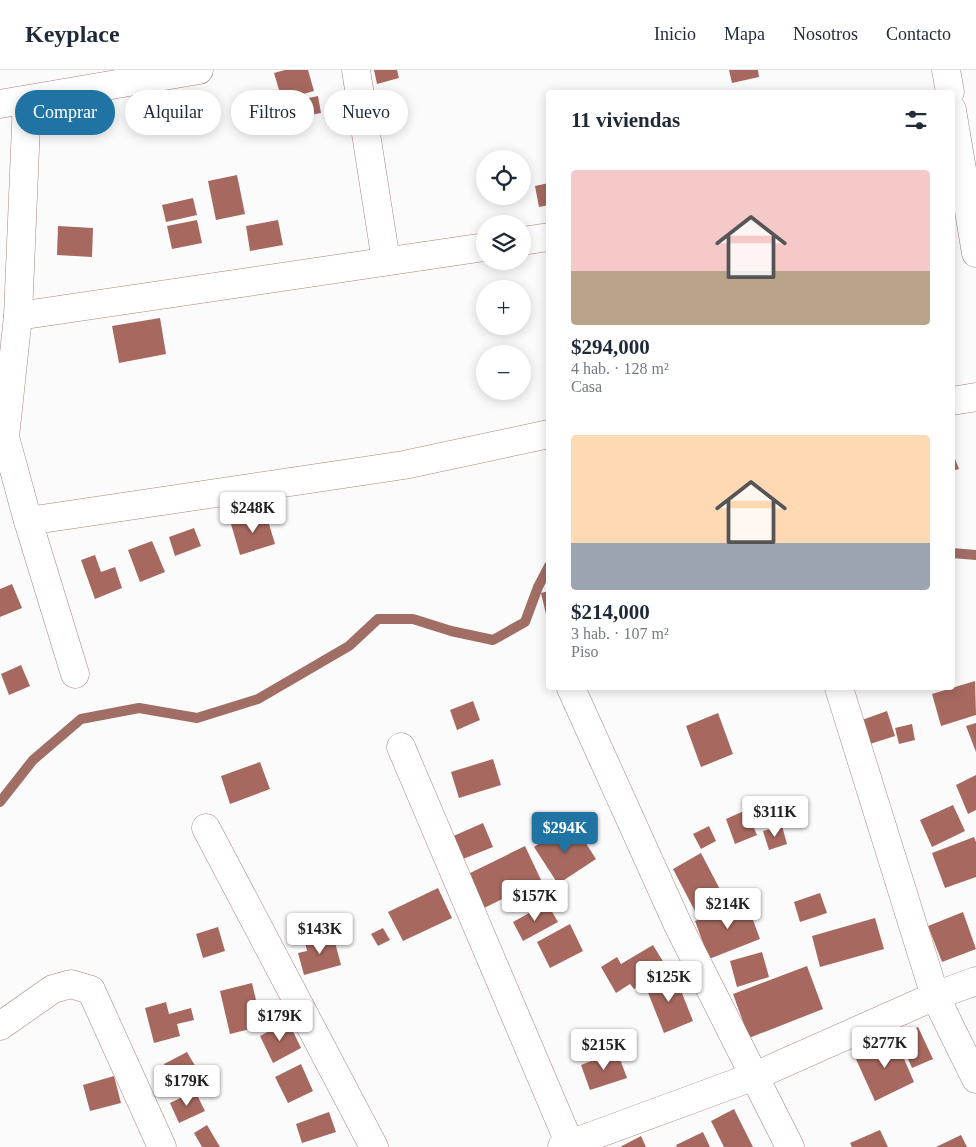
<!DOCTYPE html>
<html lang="es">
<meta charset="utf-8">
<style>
:root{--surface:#fff;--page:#f6f6f7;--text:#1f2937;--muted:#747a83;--line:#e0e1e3;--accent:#2074a4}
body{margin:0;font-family:"Times New Roman",serif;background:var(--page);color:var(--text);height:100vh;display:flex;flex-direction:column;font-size:19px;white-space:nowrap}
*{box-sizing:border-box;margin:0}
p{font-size:16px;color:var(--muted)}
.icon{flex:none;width:28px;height:28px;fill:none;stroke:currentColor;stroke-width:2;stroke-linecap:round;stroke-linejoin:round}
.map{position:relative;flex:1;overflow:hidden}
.drawer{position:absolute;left:546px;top:20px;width:409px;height:600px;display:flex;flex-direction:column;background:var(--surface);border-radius:5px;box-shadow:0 2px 12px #0003}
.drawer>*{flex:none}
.top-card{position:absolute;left:15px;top:20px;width:456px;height:45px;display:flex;gap:10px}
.controls{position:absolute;left:476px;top:80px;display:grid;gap:10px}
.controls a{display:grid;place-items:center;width:55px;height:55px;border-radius:50%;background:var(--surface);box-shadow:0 2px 12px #0003;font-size:25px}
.price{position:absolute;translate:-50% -42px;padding:0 11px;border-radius:5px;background:#fff;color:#222;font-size:16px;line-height:32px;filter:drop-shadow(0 1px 2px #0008)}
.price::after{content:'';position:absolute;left:50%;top:30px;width:15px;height:11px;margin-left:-8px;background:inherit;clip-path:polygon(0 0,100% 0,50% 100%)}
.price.selected{background:var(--accent);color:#fff}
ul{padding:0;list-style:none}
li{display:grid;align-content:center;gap:10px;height:265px;padding:0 25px}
li span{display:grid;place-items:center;height:155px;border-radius:5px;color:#555}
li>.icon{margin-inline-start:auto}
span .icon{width:90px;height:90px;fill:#fffc;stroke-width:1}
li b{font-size:21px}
h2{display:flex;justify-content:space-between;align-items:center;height:60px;padding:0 25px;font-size:21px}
.tag{padding:0 18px;border-radius:22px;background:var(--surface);box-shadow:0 2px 12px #0003;font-size:18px;line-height:45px}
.tag.selected{background:var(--accent);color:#fff}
header{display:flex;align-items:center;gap:30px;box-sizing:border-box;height:70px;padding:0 25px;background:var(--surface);border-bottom:1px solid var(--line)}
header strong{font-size:24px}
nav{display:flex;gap:28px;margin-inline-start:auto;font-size:18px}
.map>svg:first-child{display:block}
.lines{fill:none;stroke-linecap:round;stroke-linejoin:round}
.stream{stroke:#a16e66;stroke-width:10}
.building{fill:#a7695f}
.minor-casing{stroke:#aa847d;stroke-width:29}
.minor{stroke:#fff;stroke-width:28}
</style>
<header>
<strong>Keyplace</strong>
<nav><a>Inicio</a><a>Mapa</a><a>Nosotros</a><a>Contacto</a></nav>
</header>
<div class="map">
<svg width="976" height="1077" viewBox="0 0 976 1077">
<rect width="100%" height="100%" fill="#fbfbfb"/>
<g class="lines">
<g class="stream">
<path d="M 952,483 L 976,485"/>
<path d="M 0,732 L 33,690 L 81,649 L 139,638 L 197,648 L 258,629 L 349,576 L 378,549 L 413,549 L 451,561 L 493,570 L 525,552 L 538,517 L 549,496"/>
</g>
</g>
<g class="building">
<path d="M 285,0 L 308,0 L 314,21 L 282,30 L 274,3 Z"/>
<path d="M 374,0 L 397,0 L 399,8 L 377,14 Z"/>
<path d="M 729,0 L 758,0 L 759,7 L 732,13 Z"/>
<path d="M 318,26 L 321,43 L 288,49 L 285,33 Z"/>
<path d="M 237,105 L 245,144 L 216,150 L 208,111 Z"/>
<path d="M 549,113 L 549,135 L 539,137 L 535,116 Z"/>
<path d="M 193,128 L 197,145 L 166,152 L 162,135 Z"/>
<path d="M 197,150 L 202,173 L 172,179 L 167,156 Z"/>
<path d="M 278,150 L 283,175 L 250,181 L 246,156 Z"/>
<path d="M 58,156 L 93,158 L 92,187 L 57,185 Z"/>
<path d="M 160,248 L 166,284 L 119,293 L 112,256 Z"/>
<path d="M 952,381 L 959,399 L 952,401 Z"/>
<path d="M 266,444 L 275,474 L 240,485 L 231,454 Z"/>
<path d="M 194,458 L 201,476 L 175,486 L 169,467 Z"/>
<path d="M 152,471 L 165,502 L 140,512 L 128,480 Z"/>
<path d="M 95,485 L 101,502 L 115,497 L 122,518 L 95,529 L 81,490 Z"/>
<path d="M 12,514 L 22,538 L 0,547 L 0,519 Z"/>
<path d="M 549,521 L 549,553 L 548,553 L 541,523 Z"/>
<path d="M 21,595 L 30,616 L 9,625 L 1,604 Z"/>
<path d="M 975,611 L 976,645 L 941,656 L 932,624 Z"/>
<path d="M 473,631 L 480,650 L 457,660 L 450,640 Z"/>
<path d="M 887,641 L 895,666 L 870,674 L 862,650 Z"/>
<path d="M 718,643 L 733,684 L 701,697 L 686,656 Z"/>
<path d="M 976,653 L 976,682 L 966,656 Z"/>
<path d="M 912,654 L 915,670 L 899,674 L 895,658 Z"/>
<path d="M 493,689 L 501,715 L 459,728 L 451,702 Z"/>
<path d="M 260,692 L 270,719 L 230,734 L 221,706 Z"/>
<path d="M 976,705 L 976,740 L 968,744 L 956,715 Z"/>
<path d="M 953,735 L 965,761 L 932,777 L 920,750 Z"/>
<path d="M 746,740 L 757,765 L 735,774 L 726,749 Z"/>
<path d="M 483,753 L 493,777 L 458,791 L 449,768 Z"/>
<path d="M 567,755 L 575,768 L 580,764 L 596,789 L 558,814 L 534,777 Z"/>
<path d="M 709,756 L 716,771 L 701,779 L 693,764 Z"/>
<path d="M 782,756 L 787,774 L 769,780 L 763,761 Z"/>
<path d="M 974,767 L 976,772 L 976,807 L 945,818 L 932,783 Z"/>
<path d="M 525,776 L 541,810 L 480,840 L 464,806 Z"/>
<path d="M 701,783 L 726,831 L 698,847 L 673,799 Z"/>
<path d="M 438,818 L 452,848 L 403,871 L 388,842 Z"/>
<path d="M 820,823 L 827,843 L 800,852 L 794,832 Z"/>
<path d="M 746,831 L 760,869 L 709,889 L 695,851 Z"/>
<path d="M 547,833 L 558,852 L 523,871 L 513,852 Z"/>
<path d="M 963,842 L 976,879 L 942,892 L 928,856 Z"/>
<path d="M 875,848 L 884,879 L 820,897 L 812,866 Z"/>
<path d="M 570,854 L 583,881 L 550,898 L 537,872 Z"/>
<path d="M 218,857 L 225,881 L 203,888 L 196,864 Z"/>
<path d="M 383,858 L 390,870 L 378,876 L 371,864 Z"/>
<path d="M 333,865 L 341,895 L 304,905 L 298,883 L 307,881 L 305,872 Z"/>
<path d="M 653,875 L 667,898 L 634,919 L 630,914 L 616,923 L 601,897 L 617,887 L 621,894 Z"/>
<path d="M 762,882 L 769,907 L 737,917 L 730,891 Z"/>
<path d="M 807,896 L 823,939 L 749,968 L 733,924 Z"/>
<path d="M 674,903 L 693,951 L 664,963 L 645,915 Z"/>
<path d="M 252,913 L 262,956 L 230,964 L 220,921 Z"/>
<path d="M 166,932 L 169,944 L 191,938 L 194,950 L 177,954 L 180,966 L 154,973 L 145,938 Z"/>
<path d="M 288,951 L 301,978 L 273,993 L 260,966 Z"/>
<path d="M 918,957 L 933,989 L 912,998 L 898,967 Z"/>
<path d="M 895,968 L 914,1012 L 875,1031 L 855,987 Z"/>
<path d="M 617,981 L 627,1008 L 590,1020 L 581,995 Z"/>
<path d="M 187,982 L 197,999 L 173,1012 L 164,994 Z"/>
<path d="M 301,994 L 313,1021 L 288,1033 L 275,1007 Z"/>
<path d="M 114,1006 L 121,1033 L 90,1041 L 83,1015 Z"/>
<path d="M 195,1021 L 205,1041 L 179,1053 L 170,1033 Z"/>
<path d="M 734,1039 L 753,1077 L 724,1077 L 711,1051 Z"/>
<path d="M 329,1042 L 336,1062 L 302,1073 L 296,1054 Z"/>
<path d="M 207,1055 L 220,1077 L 202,1077 L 194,1063 Z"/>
<path d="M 880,1060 L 888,1077 L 852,1077 L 850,1073 Z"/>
<path d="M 703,1062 L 710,1077 L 677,1077 L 676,1075 Z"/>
<path d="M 961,1065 L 967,1077 L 936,1077 Z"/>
<path d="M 641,1066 L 646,1077 L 620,1077 Z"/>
</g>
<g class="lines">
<defs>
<g id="minor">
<path d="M 356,0 L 386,191"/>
<path d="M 946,0 L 950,22"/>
<path d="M 0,34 L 199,0"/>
<path d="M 952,40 L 976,183"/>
<path d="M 522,171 L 549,167"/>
<path d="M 18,246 L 27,31"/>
<path d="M 952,331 L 976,327"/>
<path d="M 5,367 L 28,451"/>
<path d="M 0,368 L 5,367 L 18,246 L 485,177"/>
<path d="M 75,604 L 28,451 L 404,395 L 549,364"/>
<path d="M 571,618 L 678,855 L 790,1077"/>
<path d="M 839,618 L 935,926 L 976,1009"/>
<path d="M 401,677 L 571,1077"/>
<path d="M 206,758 L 374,1077"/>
<path d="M 0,956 L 53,919 L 71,914 L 91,920 L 162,1077"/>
<path d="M 562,1077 L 755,1006 L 935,926 L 976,911"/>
</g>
</defs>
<use href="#minor" class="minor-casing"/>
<use href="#minor" class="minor"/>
</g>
</svg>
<div class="controls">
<a><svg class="icon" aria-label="locate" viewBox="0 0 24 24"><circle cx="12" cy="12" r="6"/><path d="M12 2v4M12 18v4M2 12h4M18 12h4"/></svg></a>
<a><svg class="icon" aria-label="layers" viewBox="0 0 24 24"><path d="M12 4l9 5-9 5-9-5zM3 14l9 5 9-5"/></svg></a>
<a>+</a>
<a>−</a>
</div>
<b class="price" style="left:253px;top:464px">$248K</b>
<b class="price" style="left:775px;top:768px">$311K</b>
<b class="price selected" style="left:565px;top:784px">$294K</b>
<b class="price" style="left:535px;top:852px">$157K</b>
<b class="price" style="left:728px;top:860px">$214K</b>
<b class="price" style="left:320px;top:885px">$143K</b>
<b class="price" style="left:669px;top:933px">$125K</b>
<b class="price" style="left:280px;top:972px">$179K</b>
<b class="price" style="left:885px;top:999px">$277K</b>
<b class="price" style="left:604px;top:1001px">$215K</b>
<b class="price" style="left:187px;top:1037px">$179K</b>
<div class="top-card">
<a class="tag selected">Comprar</a>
<a class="tag">Alquilar</a>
<a class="tag">Filtros</a>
<a class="tag">Nuevo</a>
</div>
<section class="drawer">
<h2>11 viviendas<svg class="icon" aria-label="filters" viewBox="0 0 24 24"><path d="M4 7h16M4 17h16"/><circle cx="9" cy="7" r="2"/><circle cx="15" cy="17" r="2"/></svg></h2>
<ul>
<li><span style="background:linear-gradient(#f6c9c9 65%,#b9a48a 0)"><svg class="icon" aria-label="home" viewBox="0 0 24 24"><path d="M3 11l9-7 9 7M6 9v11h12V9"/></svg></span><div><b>$294,000</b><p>4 hab. · 128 m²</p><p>Casa</p></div></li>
<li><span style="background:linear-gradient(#ffd9b3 70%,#9aa5b1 0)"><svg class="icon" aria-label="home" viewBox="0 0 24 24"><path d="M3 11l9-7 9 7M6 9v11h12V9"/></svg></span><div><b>$214,000</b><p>3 hab. · 107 m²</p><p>Piso</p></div></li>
</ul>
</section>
</div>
